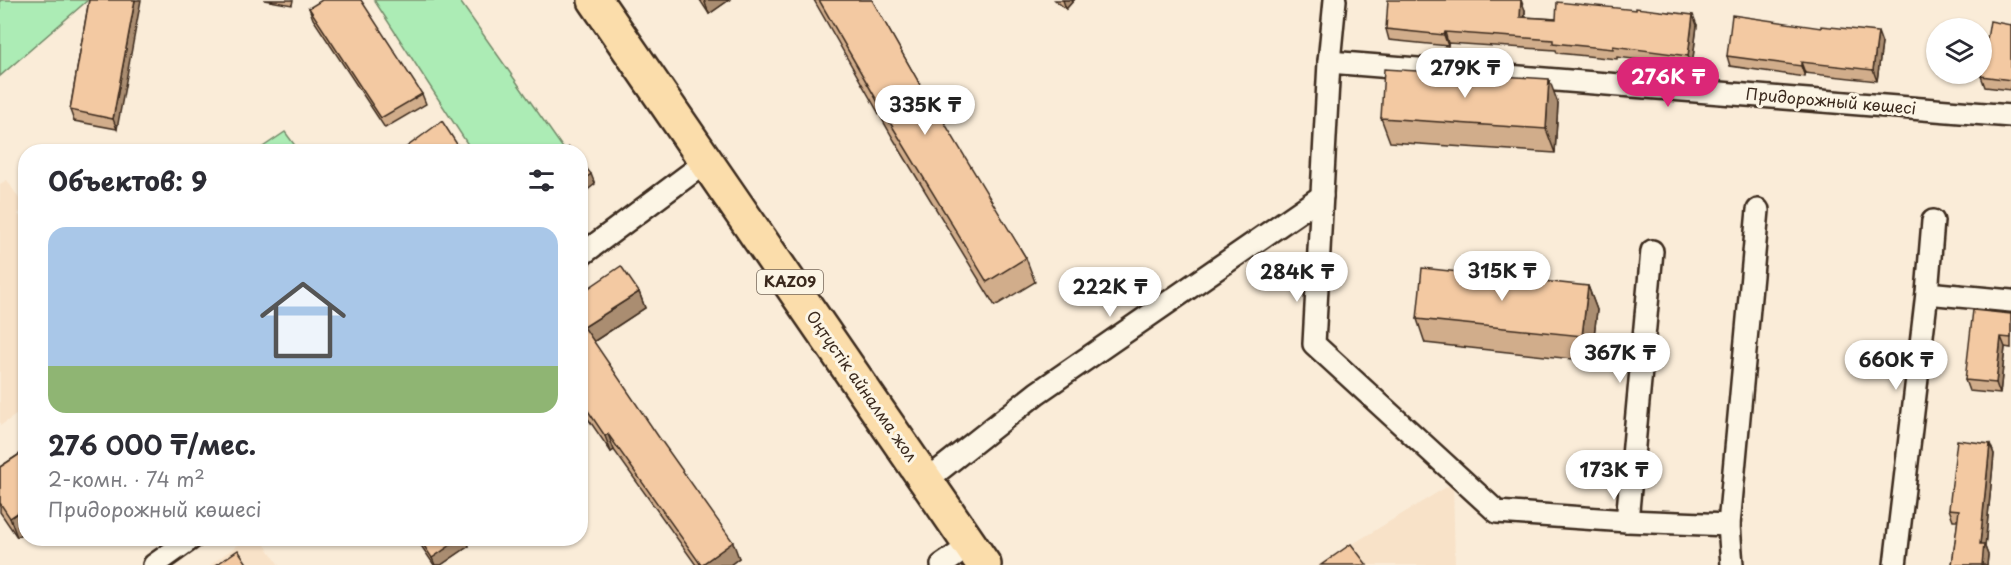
<!DOCTYPE html>
<html lang="ru">
<meta charset="utf-8">
<style>
:root{--surface:#fff;--page:#f7f7f7;--text:#2b2b33;--muted:#7c7c81;--line:#e1e1e2;--accent:#db2777}
body{margin:0;font-family:"Playpen Sans",sans-serif;background:var(--page);color:var(--text);height:100vh;display:flex;flex-direction:column;font-size:22px;white-space:nowrap}
*{box-sizing:border-box;margin:0}
p{font-size:20px;color:var(--muted)}
.icon{flex:none;width:33px;height:33px;fill:none;stroke:currentColor;stroke-width:2;stroke-linecap:round;stroke-linejoin:round}
.map{position:relative;flex:1;overflow:hidden}
.sheet{position:absolute;left:18px;top:144px;width:570px;height:402px;display:flex;flex-direction:column;background:var(--surface);border-radius:24px;box-shadow:0 2px 4px #0004}
.sheet>*{flex:none}
.tools{position:absolute;left:1926px;top:18px;display:grid;gap:12px}
.tools a{display:grid;place-items:center;width:66px;height:66px;border-radius:50%;background:var(--surface);box-shadow:0 2px 4px #0004;font-size:30px}
.price{position:absolute;translate:-50% -51px;padding:0 14px;border-radius:21px;background:#fff;color:#222;font-size:20px;line-height:39px;filter:drop-shadow(0 2px 3px #0008)}
.price::after{content:'';position:absolute;left:50%;top:36px;width:18px;height:14px;margin-left:-9px;background:inherit;clip-path:polygon(0 0,100% 0,50% 100%)}
.price.selected{background:var(--accent);color:#fff}
ul{padding:0;list-style:none}
li{display:grid;align-content:center;gap:12px;height:318px;padding:0 30px}
li+li{border-top:2px solid var(--line)}
li span{display:grid;place-items:center;height:186px;border-radius:18px;color:#555}
li>.icon{margin-inline-start:auto}
span .icon{width:108px;height:108px;fill:#fffc;stroke-width:1}
li b{font-size:26px}
h2{display:flex;justify-content:space-between;align-items:center;height:72px;padding:0 30px;font-size:26px}
.map>svg:first-child{display:block}
.built{fill:#f8e2c8}
.green{fill:#acecb5;stroke:#748b6a;stroke-width:1.5}
.lines{fill:none;stroke-linecap:round;stroke-linejoin:round}
.minor-casing{stroke:#3b2a1e;stroke-width:26}
.trunk-casing{stroke:#3b2a1e;stroke-width:38}
.minor{stroke:#fcf5e5;stroke-width:21}
.trunk{stroke:#fbddab;stroke-width:33}
.wall{fill:#d1ad8b;stroke:#3b2a1e;stroke-width:1.5}
.shaded-wall{fill:#aa8d71;stroke:#3b2a1e;stroke-width:1.5}
.building{fill:#f3c9a2;stroke:#3b2a1e;stroke-width:1.5}
.labels{text-anchor:middle;stroke-width:6;stroke-linejoin:round;paint-order:stroke}
.shield{fill:#fcf5e5;stroke:#75675a;stroke-width:1.5}
.shield-label{font-size:15px;font-weight:bold;fill:#3b2a1e}
.street-label{font-size:16px;fill:#3b2a1e;stroke:#fcf5e5}
</style>
<div class="map">
<svg width="2011" height="565" viewBox="0 0 2011 565">
<rect width="100%" height="100%" fill="#faecd8"/>
<filter id="ink" filterUnits="userSpaceOnUse"><feTurbulence type="fractalNoise" baseFrequency=".0167" numOctaves="2"/><feDisplacementMap in="SourceGraphic" scale="12" xChannelSelector="R" yChannelSelector="G"/><feConvolveMatrix kernelMatrix="1 2 1 2 8 2 1 2 1" color-interpolation-filters="sRGB"/></filter>
<g filter="url(#ink)">
<g class="built">
<path d="M 7,180 L 25,208 L 18,214 L 26,225 L 26,408 L 0,426 L 0,184 Z"/>
<path d="M 1453,483 L 1455,565 L 1318,565 Z"/>
<path d="M 248,538 L 261,539 L 279,565 L 210,565 Z"/>
</g>
<g class="green">
<path d="M 0,0 L 88,0 L 0,76 Z"/>
<path d="M 374,0 L 459,0 L 565,151 L 472,151 Z"/>
<path d="M 285,132 L 299,151 L 257,151 Z"/>
</g>
<g class="lines">
<defs>
<g id="minor">
<path d="M 1335,0 L 1329,62 L 1314,344 L 1497,512 L 1627,521 L 1729,525"/>
<path d="M 1329,62 L 2011,116"/>
<path d="M 580,256 L 707,161"/>
<path d="M 1927,293 L 2011,301"/>
<path d="M 927,480 L 1037,393 L 1322,196"/>
<path d="M 1627,521 L 1652,251"/>
<path d="M 154,565 L 192,538"/>
<path d="M 942,565 L 971,545"/>
<path d="M 1732,565 L 1729,525 L 1758,210"/>
<path d="M 1895,565 L 1927,293 L 1933,221"/>
</g>
<path id="trunk" d="M 595,0 L 984,565"/>
</defs>
<use href="#minor" class="minor-casing"/>
<use href="#trunk" class="trunk-casing"/>
<use href="#minor" class="minor"/>
<use href="#trunk" class="trunk"/>
</g>
<g class="wall">
<path d="M 89,0 L 117,129 L 74,121 L 70,110 Z"/>
<path d="M 264,0 L 293,0 L 292,5 Z"/>
<path d="M 700,0 L 729,0 L 709,14 Z"/>
<path d="M 814,0 L 872,0 L 939,118 L 1026,258 L 1035,282 L 995,306 L 894,140 Z"/>
<path d="M 1055,0 L 1074,0 L 1066,9 Z"/>
<path d="M 309,8 L 422,94 L 426,104 L 385,128 L 313,19 Z"/>
<path d="M 1525,10 L 1525,17 L 1556,19 L 1697,25 L 1692,66 L 1617,57 L 1617,59 L 1557,53 L 1556,50 L 1448,43 L 1448,46 L 1389,40 L 1386,29 Z"/>
<path d="M 2011,25 L 2011,90 L 1985,87 L 1981,76 Z"/>
<path d="M 1882,43 L 1877,81 L 1805,73 L 1805,77 L 1730,66 L 1727,56 Z"/>
<path d="M 1558,103 L 1555,153 L 1390,142 L 1381,118 Z"/>
<path d="M 1588,286 L 1597,310 L 1591,361 L 1425,343 L 1417,319 Z"/>
<path d="M 639,292 L 645,308 L 593,342 L 739,558 L 730,565 L 696,565 L 614,450 L 611,452 L 580,407 L 580,294 Z"/>
<path d="M 2011,314 L 2011,348 L 2005,347 L 2000,394 L 1969,391 L 1965,380 Z"/>
<path d="M 1990,444 L 1994,454 L 1985,547 L 1988,555 L 1987,565 L 1952,565 L 1958,520 L 1953,520 L 1949,509 Z"/>
<path d="M 26,450 L 26,530 L 17,537 L 0,512 L 0,467 Z"/>
<path d="M 416,538 L 466,538 L 469,546 L 441,565 L 434,565 Z"/>
</g>
<g class="shaded-wall">
<path d="M 135,0 L 141,0 L 117,129 L 113,119 Z"/>
<path d="M 704,0 L 729,0 L 709,14 Z"/>
<path d="M 1063,0 L 1074,0 L 1066,9 Z"/>
<path d="M 1521,0 L 1525,10 L 1524,27 L 1520,17 Z"/>
<path d="M 1693,15 L 1697,25 L 1692,66 L 1688,56 Z"/>
<path d="M 1445,32 L 1448,43 L 1448,46 L 1444,35 Z"/>
<path d="M 1878,32 L 1882,43 L 1877,81 L 1873,70 Z"/>
<path d="M 1801,62 L 1805,73 L 1805,77 L 1801,66 Z"/>
<path d="M 1549,79 L 1558,103 L 1555,153 L 1546,129 Z"/>
<path d="M 591,174 L 595,184 L 580,196 L 580,182 Z"/>
<path d="M 1588,286 L 1597,310 L 1591,361 L 1582,336 Z"/>
<path d="M 639,292 L 645,308 L 590,344 L 584,327 Z"/>
<path d="M 2001,337 L 2005,347 L 2000,394 L 1996,383 Z"/>
<path d="M 608,434 L 614,450 L 611,452 L 605,436 Z"/>
<path d="M 1990,444 L 1994,454 L 1985,547 L 1988,555 L 1987,565 L 1982,565 L 1980,544 Z"/>
<path d="M 26,507 L 26,530 L 17,537 L 10,518 Z"/>
<path d="M 461,538 L 466,538 L 469,546 L 441,565 L 435,565 L 432,558 Z"/>
<path d="M 733,542 L 739,558 L 730,565 L 701,565 Z"/>
</g>
<g class="building">
<path d="M 89,0 L 135,0 L 113,119 L 70,110 Z"/>
<path d="M 322,0 L 361,0 L 422,94 L 381,118 L 309,8 Z"/>
<path d="M 819,0 L 872,0 L 939,118 L 941,117 L 1026,258 L 987,282 L 886,116 Z"/>
<path d="M 1388,0 L 1521,0 L 1520,17 L 1556,19 L 1557,2 L 1636,10 L 1636,8 L 1693,15 L 1688,56 L 1613,46 L 1613,49 L 1553,43 L 1553,40 L 1445,32 L 1444,35 L 1386,29 Z"/>
<path d="M 1732,15 L 1821,28 L 1821,26 L 1878,32 L 1873,70 L 1801,62 L 1801,66 L 1727,56 Z"/>
<path d="M 1990,21 L 2011,25 L 2011,80 L 1981,76 Z"/>
<path d="M 1384,69 L 1549,79 L 1546,129 L 1381,118 Z"/>
<path d="M 442,121 L 462,152 L 406,152 L 404,149 Z"/>
<path d="M 569,147 L 573,152 L 563,152 Z"/>
<path d="M 580,160 L 591,174 L 580,182 Z"/>
<path d="M 621,266 L 639,292 L 584,327 L 658,436 L 733,542 L 701,565 L 608,434 L 605,436 L 580,399 L 580,294 Z"/>
<path d="M 1422,268 L 1588,286 L 1582,336 L 1417,319 Z"/>
<path d="M 1973,310 L 2011,314 L 2011,338 L 2001,337 L 1996,383 L 1965,380 Z"/>
<path d="M 1957,440 L 1990,444 L 1980,544 L 1984,544 L 1982,565 L 1952,565 L 1959,510 L 1949,509 Z"/>
<path d="M 26,450 L 26,507 L 10,518 L 0,503 L 0,467 Z"/>
<path d="M 419,538 L 461,538 L 432,558 Z"/>
<path d="M 1351,544 L 1367,565 L 1321,565 Z"/>
<path d="M 238,550 L 248,565 L 216,565 Z"/>
</g>
</g>
<g class="labels">
<rect class="shield" x="757" y="270" width="66" height="24" rx="4.5"/>
<g class="shield-label">
<text x="790" y="287">KAZ09</text>
</g>
<g class="street-label">
<text transform="translate(1831 101) rotate(5)" y="6">Придорожный көшесі</text>
<text transform="translate(862 386) rotate(55)" y="6">Оңтүстік айналма жол</text>
</g>
</g>
</svg>
<div class="tools">
<a><svg class="icon" aria-label="layers" viewBox="0 0 24 24"><path d="M12 4l9 5-9 5-9-5zM3 14l9 5 9-5"/></svg></a>
</div>
<b class="price" style="left:1465px;top:99px">279K ₸</b>
<b class="price selected" style="left:1668px;top:108px">276K ₸</b>
<b class="price" style="left:925px;top:136px">335K ₸</b>
<b class="price" style="left:1502px;top:302px">315K ₸</b>
<b class="price" style="left:1297px;top:303px">284K ₸</b>
<b class="price" style="left:1110px;top:318px">222K ₸</b>
<b class="price" style="left:1620px;top:384px">367K ₸</b>
<b class="price" style="left:1896px;top:391px">660K ₸</b>
<b class="price" style="left:1614px;top:501px">173K ₸</b>
<section class="sheet">
<h2>Объектов: 9<svg class="icon" aria-label="filters" viewBox="0 0 24 24"><path d="M4 7h16M4 17h16"/><circle cx="9" cy="7" r="2"/><circle cx="15" cy="17" r="2"/></svg></h2>
<ul>
<li><span style="background:linear-gradient(#a9c7e8 75%,#8fb573 0)"><svg class="icon" aria-label="home" viewBox="0 0 24 24"><path d="M3 11l9-7 9 7M6 9v11h12V9"/></svg></span><div><b>276 000 ₸/мес.</b><p>2-комн. · 74 m²</p><p>Придорожный көшесі</p></div></li>
</ul>
</section>
</div>
